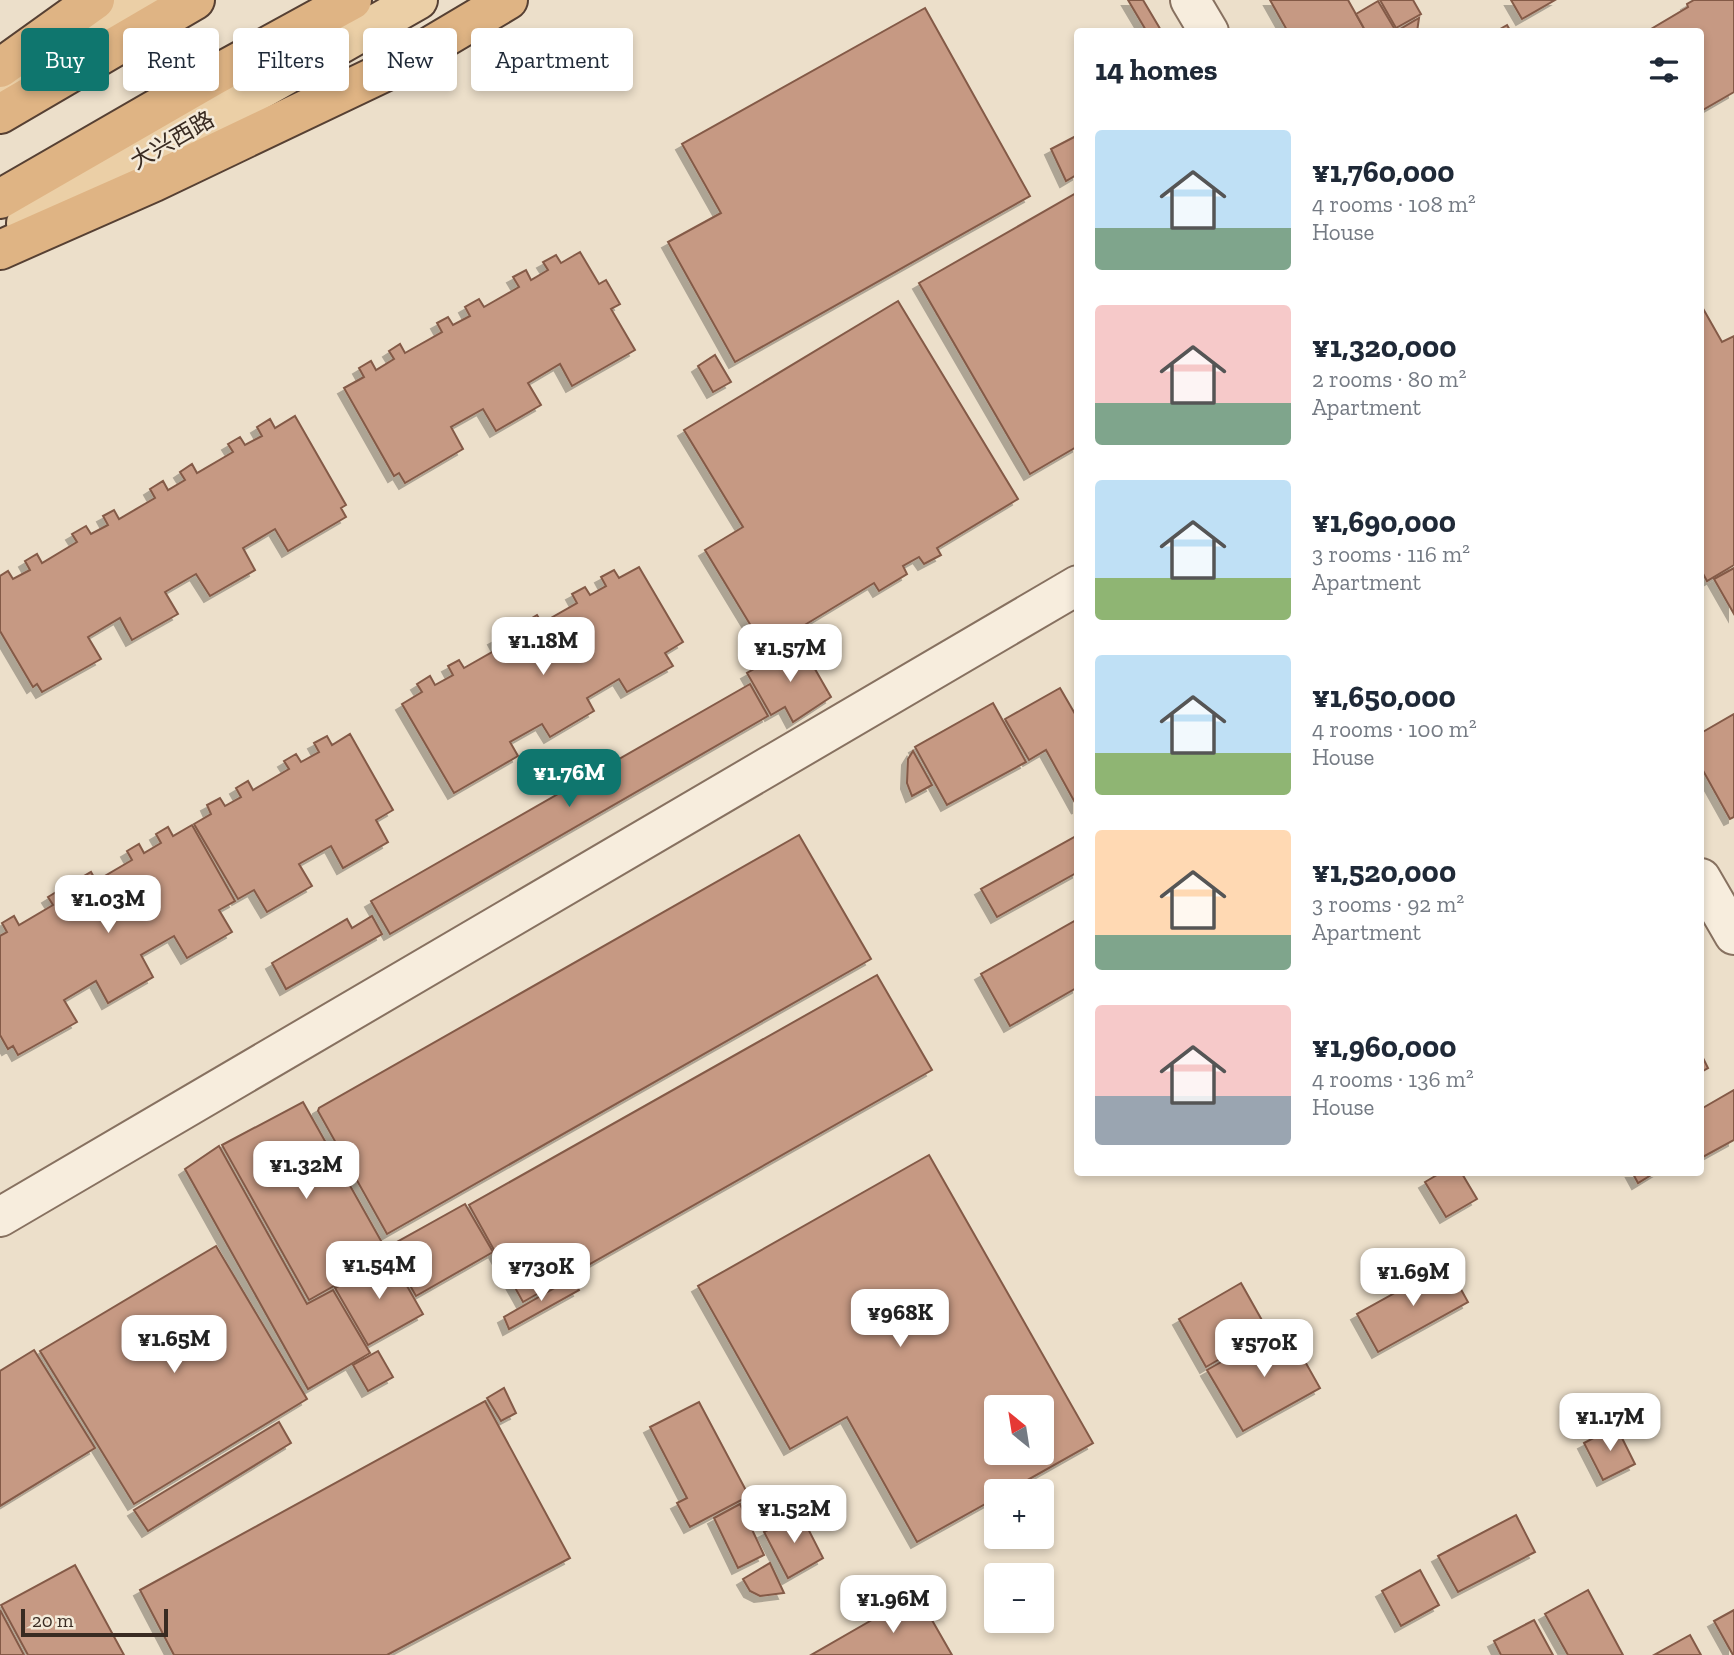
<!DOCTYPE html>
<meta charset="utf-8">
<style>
:root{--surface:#fff;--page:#f2f2f3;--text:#1f2937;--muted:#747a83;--accent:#0f766e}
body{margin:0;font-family:"Zilla Slab","Noto Sans SC",serif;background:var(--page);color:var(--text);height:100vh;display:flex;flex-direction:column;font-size:26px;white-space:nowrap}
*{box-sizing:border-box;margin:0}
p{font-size:23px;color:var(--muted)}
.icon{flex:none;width:38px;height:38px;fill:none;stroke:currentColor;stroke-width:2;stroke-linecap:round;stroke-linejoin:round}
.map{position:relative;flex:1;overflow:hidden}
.panel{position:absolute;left:1074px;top:28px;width:630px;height:1148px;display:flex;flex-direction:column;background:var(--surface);border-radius:7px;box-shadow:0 4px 10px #0003}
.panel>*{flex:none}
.top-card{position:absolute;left:21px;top:28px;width:665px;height:63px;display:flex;gap:14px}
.needle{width:46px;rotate:330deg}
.fabs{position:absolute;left:984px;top:1395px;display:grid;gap:14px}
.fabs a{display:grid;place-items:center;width:70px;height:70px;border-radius:7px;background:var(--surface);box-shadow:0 4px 10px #0003;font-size:35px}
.scale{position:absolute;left:21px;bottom:18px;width:147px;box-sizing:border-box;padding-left:7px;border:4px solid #392b22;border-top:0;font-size:19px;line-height:24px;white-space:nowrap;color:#392b22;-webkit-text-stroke:5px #f4ead9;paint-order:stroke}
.price{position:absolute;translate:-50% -60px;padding:0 16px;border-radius:14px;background:#fff;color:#222;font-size:23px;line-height:46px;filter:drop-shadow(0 2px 4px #0008)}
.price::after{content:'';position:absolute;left:50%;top:42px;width:21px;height:16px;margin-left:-10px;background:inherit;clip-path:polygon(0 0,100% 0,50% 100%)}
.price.current{background:var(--accent);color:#fff}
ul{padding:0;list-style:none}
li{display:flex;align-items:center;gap:21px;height:175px;padding:0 21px}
li span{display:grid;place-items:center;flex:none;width:196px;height:140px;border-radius:7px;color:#555}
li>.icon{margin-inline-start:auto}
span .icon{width:84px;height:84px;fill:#fffc;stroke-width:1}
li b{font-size:30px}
h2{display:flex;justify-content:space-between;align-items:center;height:84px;padding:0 21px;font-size:30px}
.chip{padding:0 24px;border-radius:7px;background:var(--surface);box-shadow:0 4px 10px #0003;font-size:24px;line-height:63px}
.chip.current{background:var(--accent);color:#fff}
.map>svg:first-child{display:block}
.building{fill:#c69983;stroke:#845a47;stroke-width:2;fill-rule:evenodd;filter:url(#shadow)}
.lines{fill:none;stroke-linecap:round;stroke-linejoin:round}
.minor-casing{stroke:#877160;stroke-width:42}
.primary-casing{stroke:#564033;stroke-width:42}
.trunk-casing{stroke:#564033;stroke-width:42}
.minor{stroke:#f7eddd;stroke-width:38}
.primary{stroke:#ebcfa6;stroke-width:38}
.trunk{stroke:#dfb484;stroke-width:38}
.labels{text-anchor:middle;stroke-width:5;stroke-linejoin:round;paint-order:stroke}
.street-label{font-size:23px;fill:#392b22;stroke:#f4ead9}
</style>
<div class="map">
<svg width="1734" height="1655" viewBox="0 0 1734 1655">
<defs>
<filter id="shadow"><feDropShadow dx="-6" dy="6" stdDeviation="0" flood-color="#0004"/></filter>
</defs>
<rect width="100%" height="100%" fill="#ecdfca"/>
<g class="building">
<path d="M 1128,0 L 1143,0 L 1162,32 L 1147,32 Z"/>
<path d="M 1270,0 L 1348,0 L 1366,32 L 1288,32 Z"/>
<path d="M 1380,0 L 1413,0 L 1421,14 L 1396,28 Z"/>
<path d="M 1511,0 L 1555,0 L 1522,19 Z"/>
<path d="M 1694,0 L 1734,0 L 1734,92 L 1701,111 L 1701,32 L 1646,32 L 1688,7 L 1687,4 Z"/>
<path d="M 1378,1 L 1394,28 L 1389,32 L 1366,32 L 1356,14 Z"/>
<path d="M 925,8 L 1030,196 L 735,362 L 668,242 L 721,213 L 682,144 Z"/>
<path d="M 1419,18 L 1417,32 L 1398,32 L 1397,31 Z"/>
<path d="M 1507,25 L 1511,32 L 1495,32 Z"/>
<path d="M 1078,135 L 1078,174 L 1066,181 L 1051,149 Z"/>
<path d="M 1078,192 L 1078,446 L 1030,474 L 919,283 Z"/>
<path d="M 580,252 L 599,284 L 606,280 L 620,304 L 611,309 L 635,350 L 572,386 L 560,364 L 528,383 L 541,405 L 496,431 L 483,409 L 451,427 L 463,449 L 405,483 L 399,473 L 394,476 L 344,388 L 364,377 L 359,368 L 371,361 L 376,370 L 394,359 L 389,351 L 400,344 L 405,353 L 442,332 L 437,323 L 448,317 L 453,325 L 470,316 L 465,307 L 479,299 L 484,307 L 519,287 L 513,277 L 526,270 L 531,280 L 548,270 L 543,262 L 556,255 L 561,263 Z"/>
<path d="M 898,301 L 1018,499 L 937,548 L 941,555 L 924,564 L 919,557 L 903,566 L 907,574 L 879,591 L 874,583 L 765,649 L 705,550 L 743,527 L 684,430 Z"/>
<path d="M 1701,305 L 1722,342 L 1734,336 L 1734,565 L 1707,581 L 1701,570 Z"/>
<path d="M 715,355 L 731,382 L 713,392 L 698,366 Z"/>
<path d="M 295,416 L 346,505 L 341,508 L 346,517 L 288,551 L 275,529 L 243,548 L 255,570 L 210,596 L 196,574 L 165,592 L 178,614 L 132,640 L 120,618 L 88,637 L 101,659 L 42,692 L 37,684 L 33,687 L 0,631 L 0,576 L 8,571 L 13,579 L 30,570 L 25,561 L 37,554 L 42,563 L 77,542 L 72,534 L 86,526 L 91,534 L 108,525 L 103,516 L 114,510 L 119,519 L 155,498 L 150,489 L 163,481 L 168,490 L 185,480 L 180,472 L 192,464 L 197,473 L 233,452 L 228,444 L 240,437 L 245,445 L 262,436 L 257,427 L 270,419 L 275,428 Z"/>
<path d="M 639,567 L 683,642 L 665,653 L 673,666 L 627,692 L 619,679 L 587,698 L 594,711 L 550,737 L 542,724 L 510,742 L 518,756 L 454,793 L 402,704 L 422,692 L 417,684 L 430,676 L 435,685 L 453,675 L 448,666 L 459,660 L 464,668 L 499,648 L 494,639 L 507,632 L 511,641 L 530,630 L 525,622 L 537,615 L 542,623 L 577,603 L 572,594 L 585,587 L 590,595 L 606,586 L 601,577 L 614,570 L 619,578 Z"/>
<path d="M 1734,568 L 1734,614 L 1714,579 Z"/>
<path d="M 800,643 L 831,697 L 793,722 L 785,707 L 771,715 L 747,673 Z"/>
<path d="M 750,684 L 768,716 L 390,934 L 371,901 Z"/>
<path d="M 1060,688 L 1078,719 L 1078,808 L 1046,750 L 1029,760 L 1005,719 Z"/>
<path d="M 993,703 L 1026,762 L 947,805 L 915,747 Z"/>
<path d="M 1734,714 L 1734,817 L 1730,819 L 1701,767 L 1701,733 Z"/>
<path d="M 350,734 L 393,810 L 376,820 L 388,842 L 343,868 L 331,846 L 299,864 L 312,886 L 267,912 L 254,890 L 238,899 L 194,824 L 211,814 L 207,805 L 220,798 L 225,806 L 241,797 L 236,788 L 248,781 L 253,790 L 289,769 L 284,761 L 296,754 L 301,762 L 319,752 L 314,743 L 327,736 L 332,745 Z"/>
<path d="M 913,751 L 932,785 L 912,796 L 907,783 L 908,759 Z"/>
<path d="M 192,825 L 235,901 L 219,910 L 232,932 L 187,958 L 174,936 L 141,955 L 153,977 L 108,1003 L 96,981 L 64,1000 L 77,1022 L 18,1055 L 13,1046 L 8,1049 L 0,1035 L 0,936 L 7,932 L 2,923 L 14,916 L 19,925 L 53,905 L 48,897 L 61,889 L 66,897 L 83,887 L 79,879 L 91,872 L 96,881 L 132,860 L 127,851 L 139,844 L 144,853 L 161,843 L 156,834 L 168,827 L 173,836 Z"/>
<path d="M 799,835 L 871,959 L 387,1234 L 318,1111 L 319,1108 Z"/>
<path d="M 1078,835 L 1078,872 L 997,917 L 981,889 Z"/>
<path d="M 372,916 L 382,934 L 286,989 L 272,963 L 347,919 L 352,928 Z"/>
<path d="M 1078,919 L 1078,987 L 1010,1026 L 981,974 Z"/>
<path d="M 877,975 L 932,1070 L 523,1302 L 469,1205 Z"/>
<path d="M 1701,1054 L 1708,1068 L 1701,1072 Z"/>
<path d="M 1734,1090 L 1734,1140 L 1701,1158 L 1701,1109 Z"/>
<path d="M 303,1102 L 389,1255 L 309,1300 L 222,1145 Z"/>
<path d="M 219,1146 L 307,1304 L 333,1290 L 370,1353 L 308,1389 L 185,1169 Z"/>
<path d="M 929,1155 L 1093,1443 L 1008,1491 L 996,1491 L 996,1498 L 917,1542 L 847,1417 L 790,1449 L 698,1286 ZM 996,1407 L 1041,1407 L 1041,1452 L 996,1452 Z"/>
<path d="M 1442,1172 L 1461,1172 L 1477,1199 L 1446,1217 L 1425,1182 Z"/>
<path d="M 1632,1172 L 1656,1172 L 1638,1183 Z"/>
<path d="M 465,1204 L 493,1252 L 416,1296 L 388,1247 Z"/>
<path d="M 216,1246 L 307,1399 L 134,1504 L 40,1351 Z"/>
<path d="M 391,1258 L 423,1314 L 368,1345 L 335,1288 Z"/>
<path d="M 1447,1264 L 1468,1302 L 1378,1352 L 1357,1314 Z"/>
<path d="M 572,1278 L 579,1290 L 509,1329 L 504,1317 Z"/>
<path d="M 1241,1283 L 1268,1331 L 1206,1367 L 1179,1319 Z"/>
<path d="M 1285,1326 L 1320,1388 L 1243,1431 L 1207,1370 Z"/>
<path d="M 34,1350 L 95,1448 L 0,1506 L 0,1371 Z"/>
<path d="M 378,1351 L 393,1377 L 368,1391 L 353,1365 Z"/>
<path d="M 504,1388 L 516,1413 L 501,1421 L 487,1398 Z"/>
<path d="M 485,1401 L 570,1558 L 387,1655 L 174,1655 L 140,1590 Z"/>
<path d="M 699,1402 L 749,1496 L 690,1527 L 677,1503 L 687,1498 L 650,1427 Z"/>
<path d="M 279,1422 L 291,1443 L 148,1531 L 134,1510 Z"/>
<path d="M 1616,1426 L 1635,1464 L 1603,1480 L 1584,1443 Z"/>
<path d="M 740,1504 L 764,1555 L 738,1568 L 714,1518 Z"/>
<path d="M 800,1513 L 823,1558 L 788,1578 L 764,1532 Z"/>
<path d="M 1516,1515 L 1535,1552 L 1458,1592 L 1438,1556 Z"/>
<path d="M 770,1563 L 784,1593 L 760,1596 L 750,1591 L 743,1579 Z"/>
<path d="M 75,1565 L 124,1655 L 28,1655 L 1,1605 Z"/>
<path d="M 1420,1570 L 1439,1605 L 1401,1626 L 1382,1591 Z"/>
<path d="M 1588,1590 L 1623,1655 L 1568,1655 L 1545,1614 Z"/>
<path d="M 917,1594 L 952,1655 L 811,1655 Z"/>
<path d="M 0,1610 L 24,1655 L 0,1655 Z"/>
<path d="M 1734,1610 L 1734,1655 L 1733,1655 L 1714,1621 Z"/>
<path d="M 1534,1620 L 1553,1655 L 1501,1655 L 1494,1641 Z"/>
<path d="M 1690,1635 L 1701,1655 L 1654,1655 Z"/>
</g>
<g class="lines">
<defs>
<g id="minor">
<path d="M 1190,0 L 1209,32"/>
<path d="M 1701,878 L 1734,935"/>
<path d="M 0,1217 L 1078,585"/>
</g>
<g id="primary">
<path d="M 11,78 L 145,0"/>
<path d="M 26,223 L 418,0"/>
</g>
<g id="trunk">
<path d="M 0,68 L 95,0"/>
<path d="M 0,114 L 195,0"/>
<path d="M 0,199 L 215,75 L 352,0"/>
<path d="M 0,250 L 154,182 L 395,67 L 508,0"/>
</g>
</defs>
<use href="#minor" class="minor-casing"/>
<use href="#primary" class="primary-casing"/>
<use href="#trunk" class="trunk-casing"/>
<use href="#minor" class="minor"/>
<use href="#primary" class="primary"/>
<use href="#trunk" class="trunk"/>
</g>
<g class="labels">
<g class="street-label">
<text transform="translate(172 140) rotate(-30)" y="8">大兴西路</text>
</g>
</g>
</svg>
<div class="fabs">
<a><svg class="needle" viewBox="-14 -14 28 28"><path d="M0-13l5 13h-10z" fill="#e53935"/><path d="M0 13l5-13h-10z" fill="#747a83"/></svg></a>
<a>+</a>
<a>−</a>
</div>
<div class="scale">20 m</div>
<b class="price" style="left:543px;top:677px">¥1.18M</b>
<b class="price" style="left:790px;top:684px">¥1.57M</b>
<b class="price current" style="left:569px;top:809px">¥1.76M</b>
<b class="price" style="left:108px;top:935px">¥1.03M</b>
<b class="price" style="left:306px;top:1201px">¥1.32M</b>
<b class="price" style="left:379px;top:1301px">¥1.54M</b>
<b class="price" style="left:541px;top:1303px">¥730K</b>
<b class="price" style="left:1413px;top:1308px">¥1.69M</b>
<b class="price" style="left:900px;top:1349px">¥968K</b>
<b class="price" style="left:174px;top:1375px">¥1.65M</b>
<b class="price" style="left:1264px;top:1379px">¥570K</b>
<b class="price" style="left:1610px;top:1453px">¥1.17M</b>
<b class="price" style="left:794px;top:1545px">¥1.52M</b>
<b class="price" style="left:893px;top:1635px">¥1.96M</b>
<div class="top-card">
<a class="chip current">Buy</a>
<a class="chip">Rent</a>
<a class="chip">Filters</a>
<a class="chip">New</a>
<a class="chip">Apartment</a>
</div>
<section class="panel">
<h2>14 homes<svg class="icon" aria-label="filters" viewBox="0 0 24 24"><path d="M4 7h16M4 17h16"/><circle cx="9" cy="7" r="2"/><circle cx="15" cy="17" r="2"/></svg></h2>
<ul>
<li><span style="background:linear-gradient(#bfe0f5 70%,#7fa58c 0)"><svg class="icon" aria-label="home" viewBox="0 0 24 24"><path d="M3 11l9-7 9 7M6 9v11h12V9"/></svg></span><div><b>¥1,760,000</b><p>4 rooms · 108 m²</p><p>House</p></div></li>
<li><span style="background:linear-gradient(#f6c9c9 70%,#7fa58c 0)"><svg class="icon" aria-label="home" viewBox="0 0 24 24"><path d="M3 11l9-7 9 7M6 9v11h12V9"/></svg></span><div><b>¥1,320,000</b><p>2 rooms · 80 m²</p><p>Apartment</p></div></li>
<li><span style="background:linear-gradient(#bfe0f5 70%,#8fb573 0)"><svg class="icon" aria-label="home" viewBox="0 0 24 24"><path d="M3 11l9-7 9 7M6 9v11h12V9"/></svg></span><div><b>¥1,690,000</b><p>3 rooms · 116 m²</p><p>Apartment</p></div></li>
<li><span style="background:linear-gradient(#bfe0f5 70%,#8fb573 0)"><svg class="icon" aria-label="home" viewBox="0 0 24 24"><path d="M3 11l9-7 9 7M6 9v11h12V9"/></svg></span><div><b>¥1,650,000</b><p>4 rooms · 100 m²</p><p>House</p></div></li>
<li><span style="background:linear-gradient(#ffd9b3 75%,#7fa58c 0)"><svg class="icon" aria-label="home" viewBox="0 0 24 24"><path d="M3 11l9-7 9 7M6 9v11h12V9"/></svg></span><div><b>¥1,520,000</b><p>3 rooms · 92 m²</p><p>Apartment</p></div></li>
<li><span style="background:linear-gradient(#f6c9c9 65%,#9aa5b1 0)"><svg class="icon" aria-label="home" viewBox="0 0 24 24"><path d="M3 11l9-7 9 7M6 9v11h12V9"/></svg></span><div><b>¥1,960,000</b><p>4 rooms · 136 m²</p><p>House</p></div></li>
</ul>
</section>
</div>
